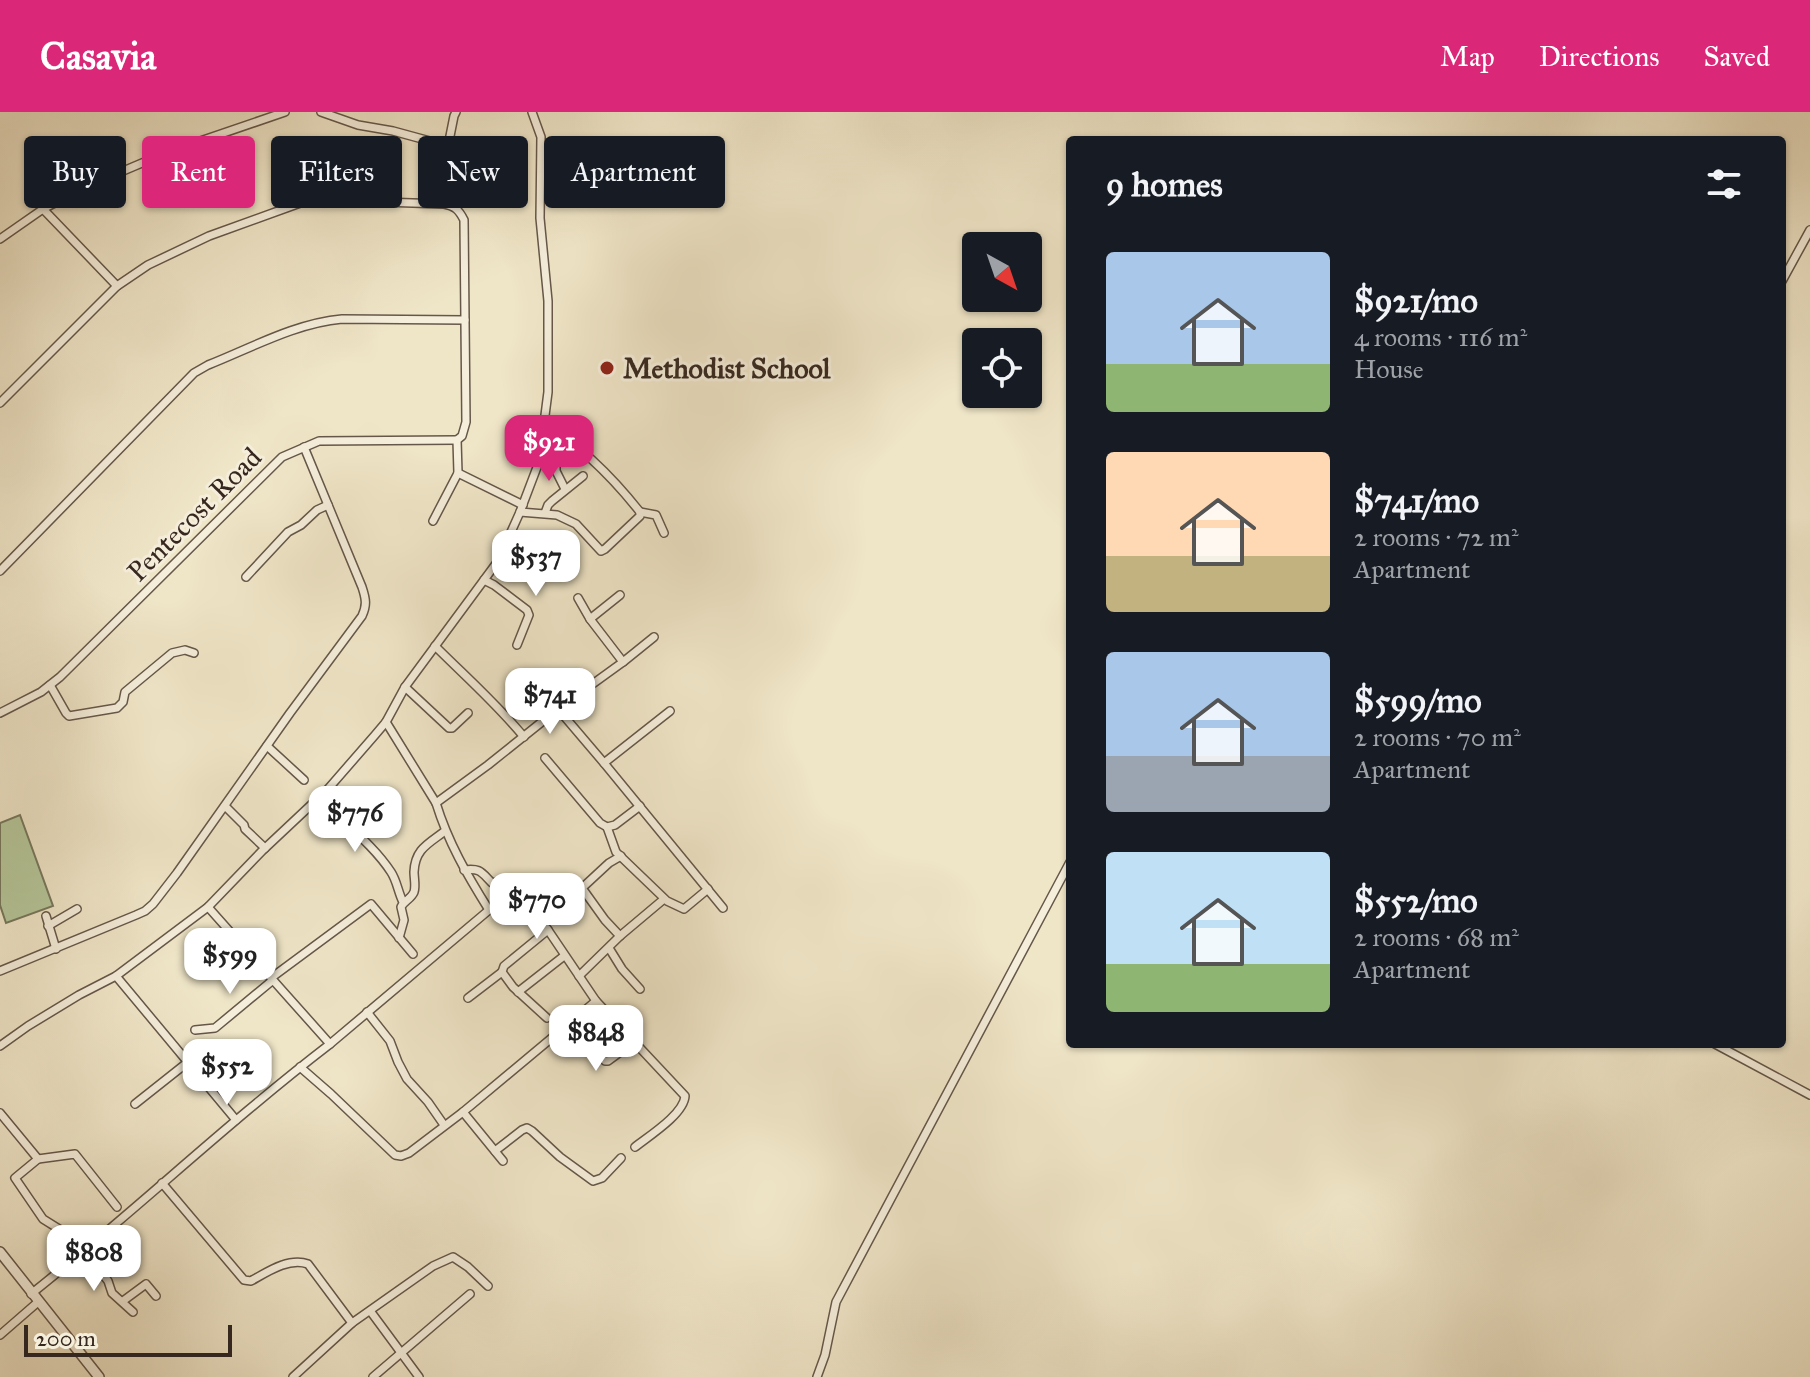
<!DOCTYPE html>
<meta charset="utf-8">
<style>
:root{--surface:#171b24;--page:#242831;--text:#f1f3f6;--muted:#9ea1a6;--accent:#db2777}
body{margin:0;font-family:"IM FELL Great Primer",serif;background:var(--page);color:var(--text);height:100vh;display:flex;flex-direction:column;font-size:30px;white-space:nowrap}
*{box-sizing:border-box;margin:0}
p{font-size:26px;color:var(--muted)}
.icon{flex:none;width:44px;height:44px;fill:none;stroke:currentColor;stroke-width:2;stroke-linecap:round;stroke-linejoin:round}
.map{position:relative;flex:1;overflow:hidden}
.panel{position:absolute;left:1066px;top:24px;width:720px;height:912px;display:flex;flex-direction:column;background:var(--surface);border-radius:8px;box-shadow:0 2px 6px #0004}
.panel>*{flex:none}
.top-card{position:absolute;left:24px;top:24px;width:760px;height:72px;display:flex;gap:16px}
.needle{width:52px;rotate:140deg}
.buttons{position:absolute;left:962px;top:120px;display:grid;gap:16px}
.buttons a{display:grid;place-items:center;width:80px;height:80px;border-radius:8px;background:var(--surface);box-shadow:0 2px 6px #0004;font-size:40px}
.scale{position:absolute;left:24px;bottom:20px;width:208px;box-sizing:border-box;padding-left:8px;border:4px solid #37281f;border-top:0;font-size:22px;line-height:28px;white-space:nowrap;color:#37281f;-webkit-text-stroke:6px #f5eedb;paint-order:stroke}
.price{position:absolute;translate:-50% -68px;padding:0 18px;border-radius:16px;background:#fff;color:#222;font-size:26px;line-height:52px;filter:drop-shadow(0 2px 4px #0008)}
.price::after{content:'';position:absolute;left:50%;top:48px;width:24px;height:18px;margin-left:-12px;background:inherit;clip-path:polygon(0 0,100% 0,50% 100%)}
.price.current{background:var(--accent);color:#fff}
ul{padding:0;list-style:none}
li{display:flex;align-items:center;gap:24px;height:200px;padding:0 40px}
li span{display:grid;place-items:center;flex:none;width:224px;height:160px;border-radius:8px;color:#555}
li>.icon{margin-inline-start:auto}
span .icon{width:96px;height:96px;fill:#fffc;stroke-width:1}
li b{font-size:34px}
h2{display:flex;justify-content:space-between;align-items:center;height:96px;padding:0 40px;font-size:34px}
.pill{padding:0 28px;border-radius:8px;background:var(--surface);box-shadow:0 2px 6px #0004;font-size:28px;line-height:72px}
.pill.current{background:var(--accent);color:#fff}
header{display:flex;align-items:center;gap:48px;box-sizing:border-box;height:112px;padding:0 40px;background:var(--accent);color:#fff}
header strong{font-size:38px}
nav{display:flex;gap:44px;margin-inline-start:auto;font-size:28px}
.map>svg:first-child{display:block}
.green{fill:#b5c699;stroke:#76775c;stroke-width:2}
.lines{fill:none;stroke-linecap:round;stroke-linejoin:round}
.minor-casing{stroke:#655749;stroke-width:10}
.tertiary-casing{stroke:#655749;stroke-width:12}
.minor{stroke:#f5eedb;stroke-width:7}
.tertiary{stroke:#f5eedb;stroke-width:9}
.poi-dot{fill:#8f2418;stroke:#f5eedb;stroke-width:3}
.labels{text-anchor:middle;stroke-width:6;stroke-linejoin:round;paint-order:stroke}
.poi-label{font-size:28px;font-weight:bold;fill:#37281f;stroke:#f5eedb;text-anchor:start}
.street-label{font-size:28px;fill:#37281f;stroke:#f5eedb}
</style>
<header>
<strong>Casavia</strong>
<nav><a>Map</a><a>Directions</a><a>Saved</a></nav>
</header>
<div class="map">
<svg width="1810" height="1265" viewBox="0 0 1810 1265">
<rect width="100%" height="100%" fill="#efe5c7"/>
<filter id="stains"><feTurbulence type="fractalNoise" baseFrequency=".0025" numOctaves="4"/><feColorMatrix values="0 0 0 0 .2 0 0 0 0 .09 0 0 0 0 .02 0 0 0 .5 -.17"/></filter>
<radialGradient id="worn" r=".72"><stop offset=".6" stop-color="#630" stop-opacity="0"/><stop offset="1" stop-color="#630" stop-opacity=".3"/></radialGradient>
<path class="green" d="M 20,703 L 53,794 L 6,811 L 0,793 L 0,711 Z"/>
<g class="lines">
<defs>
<g id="minor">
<path d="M 321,0 L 358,13 L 393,19 L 448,34 L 454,4 L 456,0"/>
<path d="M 43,97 L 90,73 L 168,40 L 285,0"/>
<path d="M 0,127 L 43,97 L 117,174"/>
<path d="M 1782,169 L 1810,118"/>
<path d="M 0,291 L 117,174 L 148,153 L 209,124 L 303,90 L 319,88 L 444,92 C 455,94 459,98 464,108 L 466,310 L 462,324 L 457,328 L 458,361 L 433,409"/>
<path d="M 458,361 L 523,393"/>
<path d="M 565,377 L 556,359 L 556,347 L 572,331"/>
<path d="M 520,400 L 557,403 L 576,412 L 601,439 L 605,437 L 640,404 L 640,400 C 613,366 582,334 544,312"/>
<path d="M 640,400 L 656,403 L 664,421"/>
<path d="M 545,401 L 548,393 L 552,389 L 583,364"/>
<path d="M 0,459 L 194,261 L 208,253 C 251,236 296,211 342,207 L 465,208"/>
<path d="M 246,465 L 288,420 L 301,413 L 317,398 L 328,393"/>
<path d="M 484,468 L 494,473 L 527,498 L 529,503 L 517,533"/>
<path d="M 578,486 L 590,507 L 623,550"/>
<path d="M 590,507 L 620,483"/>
<path d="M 435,534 C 465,564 497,592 524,625"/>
<path d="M 50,573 L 66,601 L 69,604 L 117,596 L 123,590 L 125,580 L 172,541 L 185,538 L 194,541"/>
<path d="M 405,575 L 449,616 L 452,616 L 468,601"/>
<path d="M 558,597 L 623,550 L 654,525"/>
<path d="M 0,601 L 41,580 L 60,565 L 282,345 L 319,329 L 457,328"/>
<path d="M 386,610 L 436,691 L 488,653 L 558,597 L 604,651 L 723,796"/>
<path d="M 267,634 L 304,668"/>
<path d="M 545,646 L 600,711 L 607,715 L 615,713 L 640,694"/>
<path d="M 604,651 L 670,599"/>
<path d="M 319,685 C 342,710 372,731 391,760 C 397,769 398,780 403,790"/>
<path d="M 436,691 C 448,730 467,763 489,798"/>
<path d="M 225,694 L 244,713 L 245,717 L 265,736"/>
<path d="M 607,715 L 616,740 L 667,789 L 684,797 L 708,777"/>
<path d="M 464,758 C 481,756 481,760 492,771 L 498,770"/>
<path d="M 46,804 L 56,837"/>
<path d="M 48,814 L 77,797"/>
<path d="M 620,824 L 605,808 L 582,776 L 609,751 L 621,744"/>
<path d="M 399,826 L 404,808 L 401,795 C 404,789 411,787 414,780 C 416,774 414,766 414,760 C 415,737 428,732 445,719"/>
<path d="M 609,836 L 622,857 L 640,877"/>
<path d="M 0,859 L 136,803 L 145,799 L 153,792 L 177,761 L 290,601 L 362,504 C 367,493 366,487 362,475 L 304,335"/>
<path d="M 116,864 L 236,1008"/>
<path d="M 579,864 L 620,824 L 664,787"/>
<path d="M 271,866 L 371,792 L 413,842"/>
<path d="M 518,880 L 564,844"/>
<path d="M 468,886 L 502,860"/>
<path d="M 367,900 L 390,929 L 398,950 L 407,967 L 428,990 L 444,1013"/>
<path d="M 547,906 L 513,875 L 502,860 L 504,854 L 548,818"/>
<path d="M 572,910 L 605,949 L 608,949 L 634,930"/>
<path d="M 195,918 L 215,916 L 273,868"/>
<path d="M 330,932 L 489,798 C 494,794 501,788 506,787 C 519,784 540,809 548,818 L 596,889 L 685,984 C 684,1002 649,1024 635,1035"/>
<path d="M 1715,932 L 1810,983"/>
<path d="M 0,934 L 28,914 L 79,883 L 116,864 L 208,795 L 262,739 L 328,677 L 375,623 L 386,610 L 405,575 L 498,449 L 520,400 L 539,350 L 548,280 L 548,189 L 540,106 L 541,25 L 532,0"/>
<path d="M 300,955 L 331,982 L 395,1043 L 401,1044 L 409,1041 L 463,1000 L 596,889"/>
<path d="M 135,992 L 188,950"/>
<path d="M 463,1000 L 503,1049"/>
<path d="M 0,1001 L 38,1047 L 15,1066 L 43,1107 L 59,1117 L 81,1142"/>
<path d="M 495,1039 L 522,1018 L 527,1016 L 532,1019 L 560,1045 L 593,1069 L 602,1066 L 621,1046"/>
<path d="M 38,1047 L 75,1042 L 117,1095"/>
<path d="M 162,1071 L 244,1168 L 251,1169 C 267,1160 289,1145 308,1152 L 352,1211"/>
<path d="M 84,1139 L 108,1169 L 112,1181 L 133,1200"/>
<path d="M 31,1182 C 133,1101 227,1011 330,932 L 208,795"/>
<path d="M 123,1189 L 146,1172 L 156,1184"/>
<path d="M 371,1200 L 419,1265"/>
<path d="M 0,1223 L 38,1190"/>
<path d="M 293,1265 L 352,1211 L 433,1154 L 453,1145 L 468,1155 L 488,1174"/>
<path d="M 373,1265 L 470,1182"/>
<path d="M 817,1265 L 825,1243 L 836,1190 L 1070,750"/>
</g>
<path id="tertiary" d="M 0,1140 L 99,1265"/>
</defs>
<use href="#minor" class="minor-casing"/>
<use href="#tertiary" class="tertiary-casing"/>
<use href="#minor" class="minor"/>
<use href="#tertiary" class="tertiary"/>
</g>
<circle class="poi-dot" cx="607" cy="256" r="8"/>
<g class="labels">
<g class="poi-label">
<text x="623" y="266">Methodist School</text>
</g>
<g class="street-label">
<text transform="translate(194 402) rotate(-45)" y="10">Pentecost Road</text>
</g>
</g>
<rect width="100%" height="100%" filter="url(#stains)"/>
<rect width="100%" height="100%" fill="url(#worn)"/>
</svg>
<div class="buttons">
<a><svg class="needle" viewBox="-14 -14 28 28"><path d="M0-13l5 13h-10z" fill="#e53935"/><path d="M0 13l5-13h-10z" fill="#9ea1a6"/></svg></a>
<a><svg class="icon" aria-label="locate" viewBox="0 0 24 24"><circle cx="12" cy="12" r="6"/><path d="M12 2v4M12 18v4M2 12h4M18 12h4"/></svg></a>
</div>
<div class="scale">200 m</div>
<b class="price current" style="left:549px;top:371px">$921</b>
<b class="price" style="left:536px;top:486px">$537</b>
<b class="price" style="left:550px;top:624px">$741</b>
<b class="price" style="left:355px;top:742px">$776</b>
<b class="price" style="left:537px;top:829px">$770</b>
<b class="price" style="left:230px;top:884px">$599</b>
<b class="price" style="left:596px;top:961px">$848</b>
<b class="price" style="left:227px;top:995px">$552</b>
<b class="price" style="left:94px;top:1181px">$808</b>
<div class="top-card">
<a class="pill">Buy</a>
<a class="pill current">Rent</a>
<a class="pill">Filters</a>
<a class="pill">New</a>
<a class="pill">Apartment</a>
</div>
<section class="panel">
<h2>9 homes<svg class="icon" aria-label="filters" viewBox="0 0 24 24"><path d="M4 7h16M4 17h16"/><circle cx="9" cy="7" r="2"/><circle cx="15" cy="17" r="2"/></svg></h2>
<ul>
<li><span style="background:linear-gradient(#a9c7e8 70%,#8fb573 0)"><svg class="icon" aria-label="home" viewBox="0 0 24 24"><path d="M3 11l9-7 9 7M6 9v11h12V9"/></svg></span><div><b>$921/mo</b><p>4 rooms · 116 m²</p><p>House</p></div></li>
<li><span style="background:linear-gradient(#ffd9b3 65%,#c2b280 0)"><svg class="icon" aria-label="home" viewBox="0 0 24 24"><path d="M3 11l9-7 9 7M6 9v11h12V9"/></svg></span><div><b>$741/mo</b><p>2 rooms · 72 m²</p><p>Apartment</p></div></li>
<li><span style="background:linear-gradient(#a9c7e8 65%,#9aa5b1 0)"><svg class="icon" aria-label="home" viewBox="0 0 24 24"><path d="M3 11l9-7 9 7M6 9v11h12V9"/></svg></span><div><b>$599/mo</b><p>2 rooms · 70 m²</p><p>Apartment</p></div></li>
<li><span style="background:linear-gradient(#bfe0f5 70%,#8fb573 0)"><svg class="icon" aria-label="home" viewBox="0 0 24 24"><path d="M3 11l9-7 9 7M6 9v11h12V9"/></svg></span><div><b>$552/mo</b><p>2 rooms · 68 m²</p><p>Apartment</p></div></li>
</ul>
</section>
</div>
